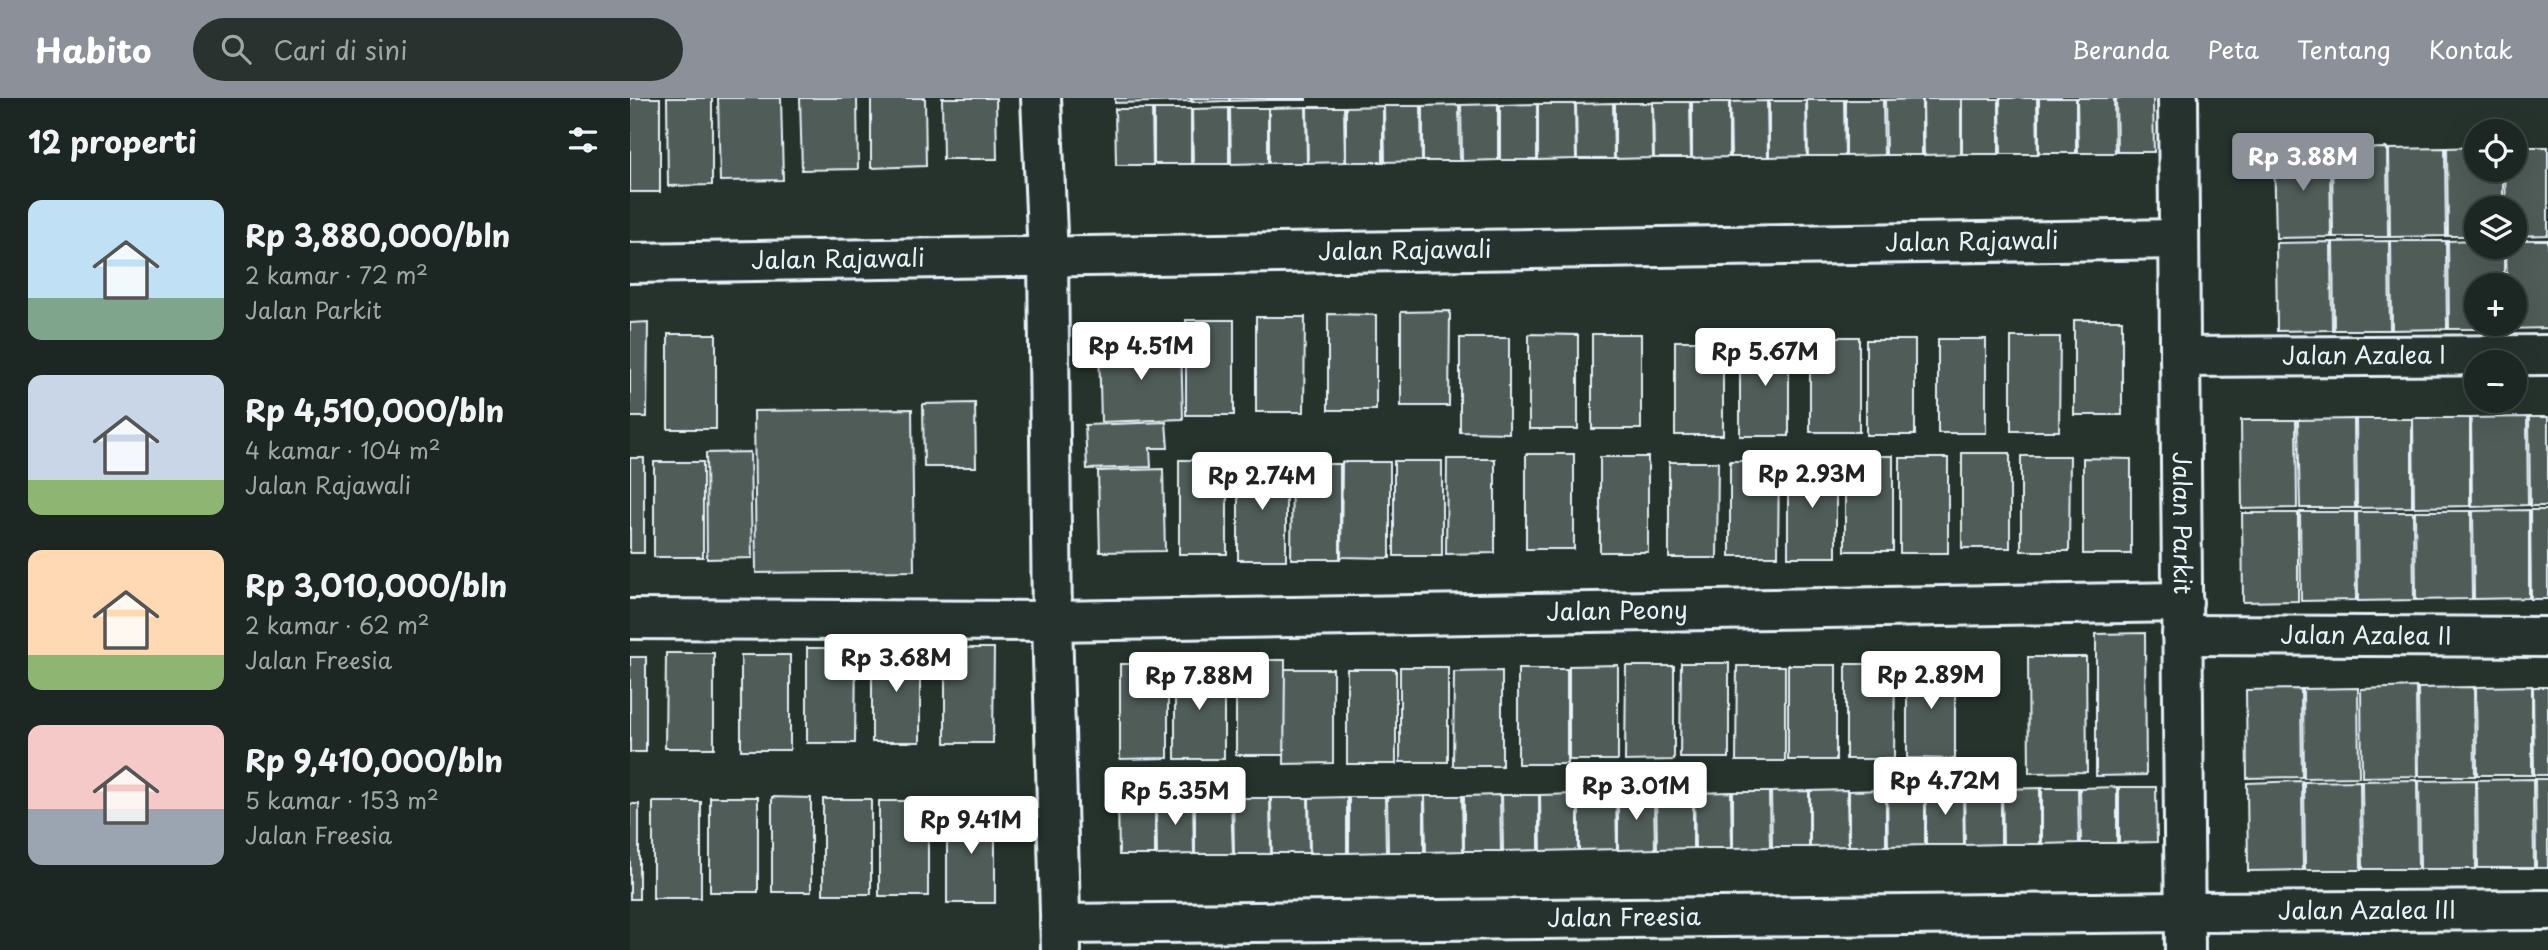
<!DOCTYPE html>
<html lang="id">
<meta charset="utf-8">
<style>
:root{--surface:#1c2622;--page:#29322f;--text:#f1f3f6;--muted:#a0a5a5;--line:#3a4340;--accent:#8c9099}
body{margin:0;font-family:"Playpen Sans",sans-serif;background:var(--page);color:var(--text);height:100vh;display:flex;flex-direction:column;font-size:26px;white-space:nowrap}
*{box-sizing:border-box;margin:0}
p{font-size:23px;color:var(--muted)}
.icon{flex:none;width:38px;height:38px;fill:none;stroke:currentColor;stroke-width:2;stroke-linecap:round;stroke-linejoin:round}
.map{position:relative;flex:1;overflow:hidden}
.drawer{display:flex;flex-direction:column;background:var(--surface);width:630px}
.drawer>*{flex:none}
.buttons{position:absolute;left:1834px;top:21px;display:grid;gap:14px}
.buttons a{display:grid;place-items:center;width:63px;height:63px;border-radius:50%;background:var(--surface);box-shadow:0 7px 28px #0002,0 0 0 2px var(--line);font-size:35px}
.price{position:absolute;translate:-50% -60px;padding:0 16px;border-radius:7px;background:#fff;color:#222;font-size:23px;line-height:46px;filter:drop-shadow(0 2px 4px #0008)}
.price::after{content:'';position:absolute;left:50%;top:42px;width:21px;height:16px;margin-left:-10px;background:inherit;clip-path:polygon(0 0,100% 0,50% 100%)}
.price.on{background:var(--accent);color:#fff}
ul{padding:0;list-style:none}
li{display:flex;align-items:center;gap:21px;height:175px;padding:0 28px}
li span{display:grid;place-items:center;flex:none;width:196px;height:140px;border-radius:14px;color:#555}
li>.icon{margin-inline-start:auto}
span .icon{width:84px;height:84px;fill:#fffc;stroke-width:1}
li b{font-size:30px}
h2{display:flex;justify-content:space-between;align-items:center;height:84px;padding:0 28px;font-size:30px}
header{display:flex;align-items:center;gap:42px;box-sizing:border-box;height:98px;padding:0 35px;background:var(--accent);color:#fff}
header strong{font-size:33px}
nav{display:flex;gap:38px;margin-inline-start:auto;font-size:24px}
.search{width:490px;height:63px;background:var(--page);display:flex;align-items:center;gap:18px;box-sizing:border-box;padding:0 24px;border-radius:38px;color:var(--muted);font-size:26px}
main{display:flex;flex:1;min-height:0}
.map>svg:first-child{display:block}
.building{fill:#505c59;stroke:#e8f1f8;stroke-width:2}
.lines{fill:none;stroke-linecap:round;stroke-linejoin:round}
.minor-casing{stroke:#e8f1f8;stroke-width:44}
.minor{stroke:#26332d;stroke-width:38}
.labels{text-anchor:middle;stroke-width:7;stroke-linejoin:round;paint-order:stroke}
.street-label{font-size:24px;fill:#e8f1f8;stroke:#26332d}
</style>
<header>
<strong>Habito</strong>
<div class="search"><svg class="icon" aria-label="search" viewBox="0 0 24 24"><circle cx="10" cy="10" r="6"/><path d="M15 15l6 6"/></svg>Cari di sini</div>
<nav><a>Beranda</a><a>Peta</a><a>Tentang</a><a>Kontak</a></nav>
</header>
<main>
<section class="drawer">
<h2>12 properti<svg class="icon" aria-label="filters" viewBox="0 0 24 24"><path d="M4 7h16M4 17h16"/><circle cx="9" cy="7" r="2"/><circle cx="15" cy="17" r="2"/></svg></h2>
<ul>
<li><span style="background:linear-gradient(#bfe0f5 70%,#7fa58c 0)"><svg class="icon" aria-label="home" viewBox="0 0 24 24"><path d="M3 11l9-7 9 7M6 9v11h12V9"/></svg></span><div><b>Rp 3,880,000/bln</b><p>2 kamar · 72 m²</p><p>Jalan Parkit</p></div></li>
<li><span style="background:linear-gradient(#c9d6e8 75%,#8fb573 0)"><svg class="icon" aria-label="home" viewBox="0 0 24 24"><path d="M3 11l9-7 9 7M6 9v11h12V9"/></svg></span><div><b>Rp 4,510,000/bln</b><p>4 kamar · 104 m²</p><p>Jalan Rajawali</p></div></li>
<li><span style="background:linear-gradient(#ffd9b3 75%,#8fb573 0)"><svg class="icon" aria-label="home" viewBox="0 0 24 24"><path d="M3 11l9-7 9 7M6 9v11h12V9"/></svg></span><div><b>Rp 3,010,000/bln</b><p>2 kamar · 62 m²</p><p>Jalan Freesia</p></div></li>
<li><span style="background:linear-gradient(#f6c9c9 60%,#9aa5b1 0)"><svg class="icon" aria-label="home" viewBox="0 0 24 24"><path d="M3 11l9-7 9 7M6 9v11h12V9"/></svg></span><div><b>Rp 9,410,000/bln</b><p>5 kamar · 153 m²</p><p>Jalan Freesia</p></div></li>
</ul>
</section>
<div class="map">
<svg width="1918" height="852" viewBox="0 0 1918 852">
<rect width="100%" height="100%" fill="#26332d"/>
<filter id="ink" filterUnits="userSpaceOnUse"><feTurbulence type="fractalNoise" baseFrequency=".0143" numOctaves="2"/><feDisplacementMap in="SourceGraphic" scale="14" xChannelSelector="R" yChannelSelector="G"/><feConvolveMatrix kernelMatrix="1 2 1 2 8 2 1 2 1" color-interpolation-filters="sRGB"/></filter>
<g filter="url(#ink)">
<g class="building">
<rect x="0" y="0" width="30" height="94"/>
<path d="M 37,0 L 82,0 L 82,87 L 38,88 Z"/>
<path d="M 88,0 L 151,0 L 153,82 L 90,83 Z"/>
<path d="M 170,0 L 227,0 L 228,71 L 172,72 Z"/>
<path d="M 241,0 L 295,0 L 296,68 L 241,70 Z"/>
<path d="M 312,0 L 366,0 L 367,61 L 313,61 Z"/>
<path d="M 485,0 L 522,0 L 522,4 L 485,5 Z"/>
<path d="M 523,0 L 561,0 L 561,3 L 523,4 Z"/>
<path d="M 562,0 L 599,0 L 599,3 L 562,4 Z"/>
<path d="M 600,0 L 637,0 L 637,2 L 600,3 Z"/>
<rect x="638" y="0" width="38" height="2"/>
<path d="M 1370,0 L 1407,0 L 1408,56 L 1371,56 Z"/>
<rect x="1409" y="0" width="37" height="55"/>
<path d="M 1447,0 L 1484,0 L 1485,55 L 1448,55 Z"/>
<path d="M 1486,0 L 1523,0 L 1524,54 L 1487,54 Z"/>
<path d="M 1292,1 L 1292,57 L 1256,57 L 1255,2 Z"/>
<path d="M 1293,1 L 1331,1 L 1331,56 L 1294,57 Z"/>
<rect x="1332" y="1" width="37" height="55"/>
<path d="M 1177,2 L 1214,2 L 1215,58 L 1178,58 Z"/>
<path d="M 1216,2 L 1253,2 L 1254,57 L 1216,58 Z"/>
<path d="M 1137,3 L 1138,59 L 1101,59 L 1100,4 Z"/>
<path d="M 1139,3 L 1176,3 L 1177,58 L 1139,59 Z"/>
<path d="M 1023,4 L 1060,4 L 1061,60 L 1024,60 Z"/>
<path d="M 1062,4 L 1099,4 L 1099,59 L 1062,60 Z"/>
<path d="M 983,5 L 984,61 L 947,61 L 946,6 Z"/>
<path d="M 985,5 L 1022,5 L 1023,60 L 985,61 Z"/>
<path d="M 868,6 L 868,62 L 832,63 L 831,7 Z"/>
<path d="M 907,6 L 907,62 L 870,62 L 870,7 Z"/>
<path d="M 908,6 L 945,6 L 946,61 L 908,62 Z"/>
<path d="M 829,7 L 830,63 L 793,63 L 793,8 Z"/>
<path d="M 753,8 L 753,64 L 716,64 L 716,9 Z"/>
<path d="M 754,8 L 791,8 L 792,63 L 755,64 Z"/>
<path d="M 676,9 L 677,65 L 639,65 L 639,10 Z"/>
<path d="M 677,9 L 714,9 L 715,64 L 678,65 Z"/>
<path d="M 599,10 L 599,66 L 563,66 L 562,11 Z"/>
<path d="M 600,10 L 638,10 L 638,65 L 601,66 Z"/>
<path d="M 485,11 L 522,11 L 523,67 L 486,67 Z"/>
<rect x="524" y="11" width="37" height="55"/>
<path d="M 1846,49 L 1846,72 L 1873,72 L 1873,110 L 1846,110 L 1846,138 L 1818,138 L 1817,50 Z"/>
<path d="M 1885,49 L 1918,49 L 1918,137 L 1885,138 L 1885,110 L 1876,110 L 1875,72 L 1885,72 Z"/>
<path d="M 1757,50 L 1758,139 L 1703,139 L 1702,51 Z"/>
<path d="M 1815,50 L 1816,138 L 1760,139 L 1759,51 Z"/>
<path d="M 1700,51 L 1701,139 L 1646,140 L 1644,52 Z"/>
<path d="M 1846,142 L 1846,149 L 1874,149 L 1874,187 L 1846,187 L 1846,226 L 1875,226 L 1875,231 L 1819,231 L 1818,143 Z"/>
<path d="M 1885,142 L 1918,142 L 1918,230 L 1877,231 L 1877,226 L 1885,226 L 1885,187 L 1877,187 L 1876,149 L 1885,149 Z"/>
<path d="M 1759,143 L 1760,232 L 1704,232 L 1703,144 Z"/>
<path d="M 1761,143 L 1816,143 L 1817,231 L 1762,232 Z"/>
<path d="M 1701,144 L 1702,232 L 1647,233 L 1646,145 Z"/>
<path d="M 820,213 L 819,308 L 771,308 L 771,214 Z"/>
<path d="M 698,216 L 746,217 L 746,312 L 698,312 Z"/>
<path d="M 626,219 L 675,219 L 674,314 L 626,314 Z"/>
<rect x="556" y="222" width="48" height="95"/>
<rect x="1444" y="222" width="48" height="95"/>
<path d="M 18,224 L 17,319 L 0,319 L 0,225 Z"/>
<rect x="38" y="236" width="48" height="95"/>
<path d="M 899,236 L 948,237 L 948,331 L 899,331 Z"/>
<rect x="962" y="236" width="49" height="95"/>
<rect x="1180" y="239" width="49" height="95"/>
<path d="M 1381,239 L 1430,239 L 1429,333 L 1381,333 Z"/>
<path d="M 830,240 L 879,240 L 879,335 L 830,334 Z"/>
<rect x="1308" y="241" width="48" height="94"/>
<rect x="1236" y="242" width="49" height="95"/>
<rect x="1045" y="243" width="48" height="94"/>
<rect x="1110" y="243" width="49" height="95"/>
<path d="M 551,244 L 553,321 L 471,324 L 469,247 Z"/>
<path d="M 345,305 L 346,369 L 294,369 L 293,306 Z"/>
<path d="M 282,311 L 284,473 L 126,475 L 124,313 Z"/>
<path d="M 1897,319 L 1898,407 L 1842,409 L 1841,320 Z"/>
<path d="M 1899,319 L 1918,319 L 1918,408 L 1900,408 Z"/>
<path d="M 1783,320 L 1840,320 L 1840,408 L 1784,409 Z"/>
<path d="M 1724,321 L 1725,410 L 1670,410 L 1668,322 Z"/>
<path d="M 1726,321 L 1782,321 L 1782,409 L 1727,410 Z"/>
<path d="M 1611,322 L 1666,322 L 1667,410 L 1612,411 Z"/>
<path d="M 536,324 L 538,350 L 520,350 L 521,369 L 457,371 L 455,327 Z"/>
<path d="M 120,354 L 122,460 L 77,461 L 76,355 Z"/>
<rect x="1332" y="355" width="48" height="95"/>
<rect x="896" y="356" width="48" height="95"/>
<rect x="1215" y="358" width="48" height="95"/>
<path d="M 1391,358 L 1440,358 L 1439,453 L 1391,453 Z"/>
<rect x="970" y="359" width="48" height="95"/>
<rect x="0" y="360" width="14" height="95"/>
<rect x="1270" y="360" width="48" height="95"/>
<path d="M 1453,360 L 1501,361 L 1501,456 L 1453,456 Z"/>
<path d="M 817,361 L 865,361 L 865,455 L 816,456 Z"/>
<rect x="549" y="362" width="48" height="94"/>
<rect x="764" y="363" width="48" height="95"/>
<path d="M 1100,363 L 1149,363 L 1148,458 L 1100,458 Z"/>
<rect x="24" y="364" width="49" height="95"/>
<path d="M 712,364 L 760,364 L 760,460 L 711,459 Z"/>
<path d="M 1039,364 L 1088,364 L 1087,460 L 1039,460 Z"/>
<rect x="1158" y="364" width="48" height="95"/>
<path d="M 662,366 L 710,366 L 710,461 L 661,461 Z"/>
<rect x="608" y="367" width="48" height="95"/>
<path d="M 533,371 L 535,453 L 470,454 L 468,373 Z"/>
<path d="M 1899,412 L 1899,500 L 1844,501 L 1843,413 Z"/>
<path d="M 1900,412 L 1918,412 L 1918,501 L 1901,501 Z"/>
<path d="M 1785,413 L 1841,413 L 1842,501 L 1786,502 Z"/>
<path d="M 1670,414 L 1725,414 L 1726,502 L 1671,503 Z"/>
<path d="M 1727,414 L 1783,414 L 1784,502 L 1728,503 Z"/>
<path d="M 1612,415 L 1668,415 L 1668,503 L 1613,504 Z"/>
<path d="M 1515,535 L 1516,677 L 1466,678 L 1466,536 Z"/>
<rect x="242" y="549" width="48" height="95"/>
<path d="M 177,550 L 226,550 L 225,645 L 177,645 Z"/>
<path d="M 315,550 L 364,550 L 363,645 L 315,645 Z"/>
<path d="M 36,555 L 84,555 L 84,650 L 35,650 Z"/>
<rect x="111" y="557" width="49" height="95"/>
<rect x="0" y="559" width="16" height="95"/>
<path d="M 1398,559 L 1456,559 L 1457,674 L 1399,675 Z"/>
<rect x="606" y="562" width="49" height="95"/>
<path d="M 1051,565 L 1099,565 L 1099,660 L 1050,660 Z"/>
<path d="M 1277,565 L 1325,565 L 1325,661 L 1277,660 Z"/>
<path d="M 490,566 L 538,566 L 538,660 L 490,661 Z"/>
<rect x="545" y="566" width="49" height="95"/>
<path d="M 1216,566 L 1265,566 L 1264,661 L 1216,661 Z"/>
<path d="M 988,567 L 988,662 L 939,662 L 939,568 Z"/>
<rect x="1158" y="567" width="48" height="95"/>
<path d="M 996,568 L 1044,568 L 1044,662 L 995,663 Z"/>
<path d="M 1107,568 L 1155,568 L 1155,663 L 1106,663 Z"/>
<rect x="770" y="569" width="48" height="95"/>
<path d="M 655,571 L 703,571 L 703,665 L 654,666 Z"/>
<rect x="717" y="571" width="49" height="95"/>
<rect x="888" y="571" width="49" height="95"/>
<path d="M 872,573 L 872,668 L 823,668 L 824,574 Z"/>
<path d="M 1902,588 L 1902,677 L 1847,677 L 1846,589 Z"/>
<path d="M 1786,589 L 1787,678 L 1732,679 L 1731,591 Z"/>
<path d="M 1844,589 L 1845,678 L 1789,678 L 1788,590 Z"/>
<path d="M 1903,589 L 1918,589 L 1918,677 L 1904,677 Z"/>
<path d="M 1728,590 L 1729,679 L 1674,680 L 1673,591 Z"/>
<path d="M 1671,591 L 1672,679 L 1617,680 L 1616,592 Z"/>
<path d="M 1903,681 L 1904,770 L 1848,770 L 1847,682 Z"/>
<path d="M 1905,681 L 1918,681 L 1918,770 L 1906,770 Z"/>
<path d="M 1787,682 L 1788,771 L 1733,771 L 1732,683 Z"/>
<path d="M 1845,682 L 1846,771 L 1790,771 L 1789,683 Z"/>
<path d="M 1672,683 L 1673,772 L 1618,773 L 1617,685 Z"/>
<path d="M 1730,683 L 1731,772 L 1675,772 L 1674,684 Z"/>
<path d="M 1487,689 L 1487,745 L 1451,745 L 1450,690 Z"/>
<path d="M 1489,689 L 1526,689 L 1527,744 L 1489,745 Z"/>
<path d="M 1410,690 L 1410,746 L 1373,746 L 1372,691 Z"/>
<path d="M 1412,690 L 1448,690 L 1449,745 L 1412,746 Z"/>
<path d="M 1333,691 L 1334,747 L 1296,747 L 1296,692 Z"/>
<path d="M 1334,691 L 1371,691 L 1371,746 L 1335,747 Z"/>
<path d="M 1217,692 L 1218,748 L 1180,749 L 1180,693 Z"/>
<path d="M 1256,692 L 1256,748 L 1219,748 L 1219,693 Z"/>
<path d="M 1257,692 L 1295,692 L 1295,747 L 1258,748 Z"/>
<path d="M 1179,693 L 1179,749 L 1142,749 L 1141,694 Z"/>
<path d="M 1101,694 L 1102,750 L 1065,750 L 1064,695 Z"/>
<path d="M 1103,694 L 1139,694 L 1140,749 L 1103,750 Z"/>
<path d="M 1024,695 L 1025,751 L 988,752 L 988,696 Z"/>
<path d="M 1026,695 L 1063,695 L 1063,750 L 1027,751 Z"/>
<path d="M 948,696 L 948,752 L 911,753 L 910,697 Z"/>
<path d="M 949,696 L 986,696 L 987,751 L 949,752 Z"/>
<path d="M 870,697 L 871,753 L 834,753 L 834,698 Z"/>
<path d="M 872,697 L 909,697 L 909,752 L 873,753 Z"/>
<path d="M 794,698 L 794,754 L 758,754 L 757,699 Z"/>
<path d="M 795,698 L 832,698 L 833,753 L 796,754 Z"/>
<rect x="80" y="699" width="48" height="95"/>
<path d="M 142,699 L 181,700 L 181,794 L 142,794 Z"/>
<path d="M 717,699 L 717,755 L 680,755 L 679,700 Z"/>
<path d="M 719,699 L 755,699 L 756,754 L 719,755 Z"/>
<path d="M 603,700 L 640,700 L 641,756 L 604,756 Z"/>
<path d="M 641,700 L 678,700 L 679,755 L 642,755 Z"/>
<rect x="193" y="701" width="48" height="95"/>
<path d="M 525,701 L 525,757 L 489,757 L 488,702 Z"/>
<path d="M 526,701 L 563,701 L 564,756 L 527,757 Z"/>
<path d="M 565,701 L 601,701 L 603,756 L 565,756 Z"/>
<rect x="249" y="703" width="49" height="95"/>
<rect x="23" y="704" width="48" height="96"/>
<rect x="0" y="706" width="9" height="95"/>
<rect x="317" y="710" width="48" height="95"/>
</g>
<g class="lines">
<defs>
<g id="minor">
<path d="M 411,0 L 418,158 L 422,523 L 431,852"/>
<path id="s1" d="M 1548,0 L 1555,852"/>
<path id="s2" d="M 0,165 L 1549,141"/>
<path id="s3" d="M 1550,259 L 1918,257"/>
<path id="s4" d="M 0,521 L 422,523 L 1553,504"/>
<path id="s5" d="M 1552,537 L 1918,539"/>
<path id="s6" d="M 430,826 L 1555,814 L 1918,812"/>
</g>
</defs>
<use href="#minor" class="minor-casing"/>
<use href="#minor" class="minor"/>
</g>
</g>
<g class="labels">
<g class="street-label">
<text dy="8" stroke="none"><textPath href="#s2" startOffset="1342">Jalan Rajawali</textPath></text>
<text dy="8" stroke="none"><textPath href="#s2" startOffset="775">Jalan Rajawali</textPath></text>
<text dy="8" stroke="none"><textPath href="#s2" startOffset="208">Jalan Rajawali</textPath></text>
<text dy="8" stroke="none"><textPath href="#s3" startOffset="184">Jalan Azalea I</textPath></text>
<text dy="8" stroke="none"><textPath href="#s1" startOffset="425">Jalan Parkit</textPath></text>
<text dy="8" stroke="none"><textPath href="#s4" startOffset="987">Jalan Peony</textPath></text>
<text dy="8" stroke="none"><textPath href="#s5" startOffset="184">Jalan Azalea II</textPath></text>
<text dy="8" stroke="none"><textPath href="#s6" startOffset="1307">Jalan Azalea III</textPath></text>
<text dy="8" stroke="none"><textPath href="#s6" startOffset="564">Jalan Freesia</textPath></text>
</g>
</g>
</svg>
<div class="buttons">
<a><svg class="icon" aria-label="locate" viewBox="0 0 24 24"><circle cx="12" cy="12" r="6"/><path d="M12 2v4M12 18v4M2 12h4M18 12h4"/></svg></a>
<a><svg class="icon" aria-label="layers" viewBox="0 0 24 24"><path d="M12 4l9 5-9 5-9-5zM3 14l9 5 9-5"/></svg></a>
<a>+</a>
<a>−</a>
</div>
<b class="price on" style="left:1673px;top:95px">Rp 3.88M</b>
<b class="price" style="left:511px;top:284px">Rp 4.51M</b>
<b class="price" style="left:1135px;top:290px">Rp 5.67M</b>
<b class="price" style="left:1182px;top:412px">Rp 2.93M</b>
<b class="price" style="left:632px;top:414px">Rp 2.74M</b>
<b class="price" style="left:266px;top:596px">Rp 3.68M</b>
<b class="price" style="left:1301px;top:613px">Rp 2.89M</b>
<b class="price" style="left:569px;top:614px">Rp 7.88M</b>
<b class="price" style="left:1315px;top:719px">Rp 4.72M</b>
<b class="price" style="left:1006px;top:724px">Rp 3.01M</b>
<b class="price" style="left:545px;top:729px">Rp 5.35M</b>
<b class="price" style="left:341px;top:758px">Rp 9.41M</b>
</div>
</main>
